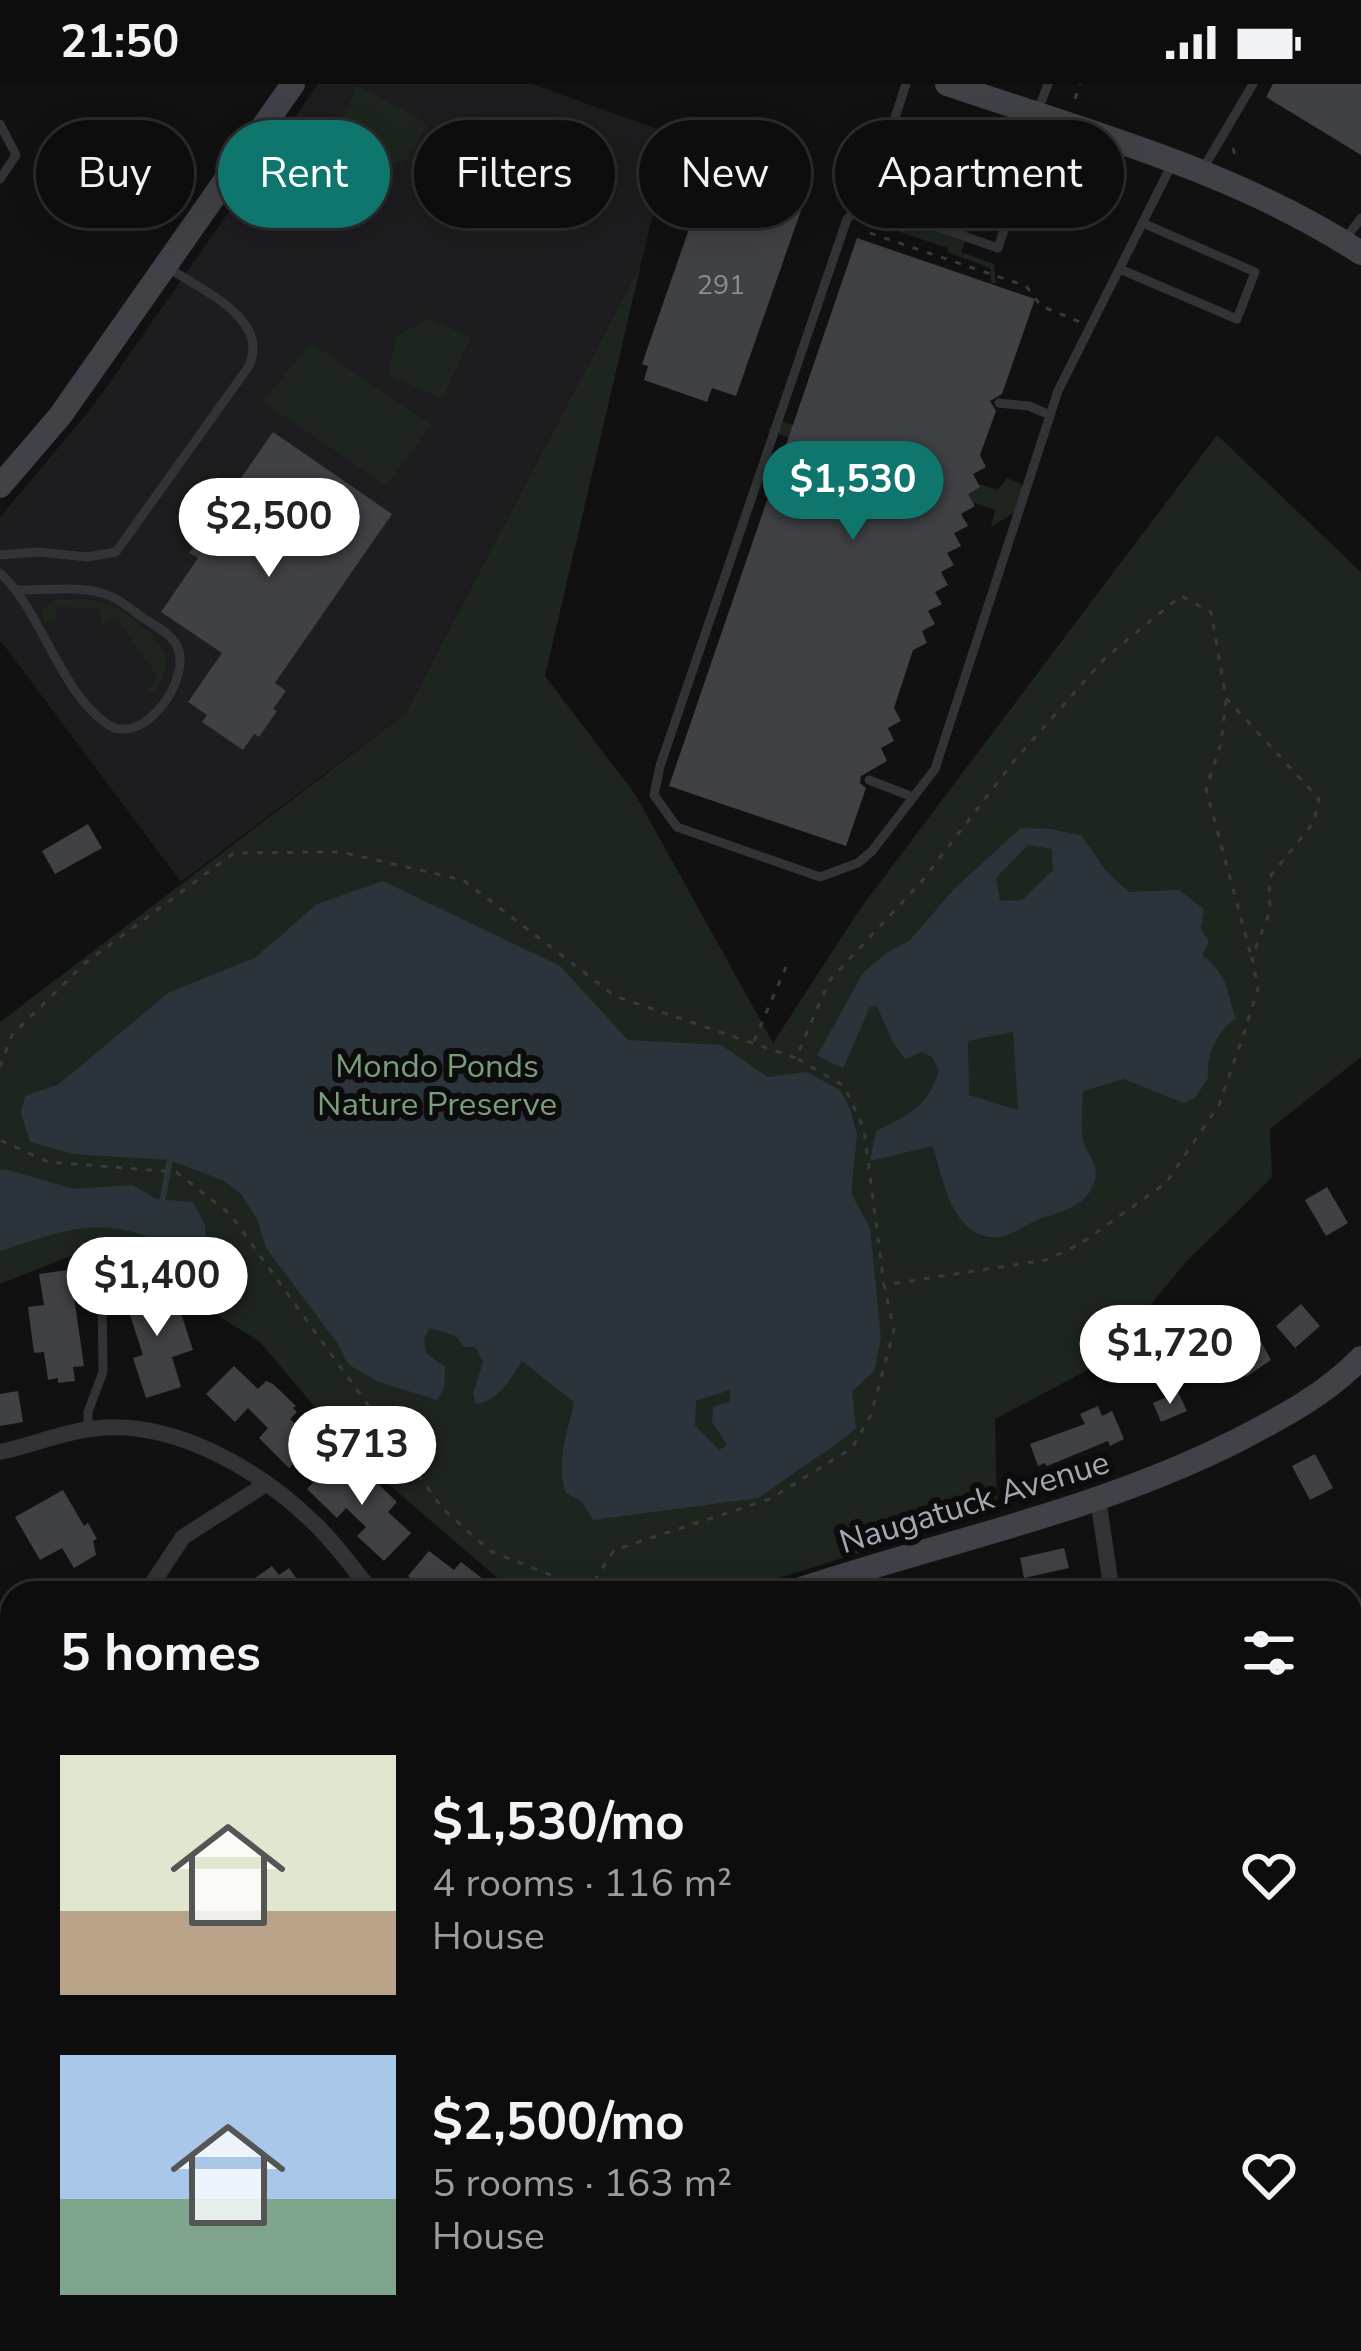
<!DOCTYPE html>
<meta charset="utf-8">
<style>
:root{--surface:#0d0d0e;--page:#1b1b1c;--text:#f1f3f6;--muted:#9a9c9e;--line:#2d2d2e;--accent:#0f766e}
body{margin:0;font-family:"Nunito Sans",sans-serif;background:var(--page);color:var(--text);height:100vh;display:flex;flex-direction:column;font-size:45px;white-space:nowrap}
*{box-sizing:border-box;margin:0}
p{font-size:39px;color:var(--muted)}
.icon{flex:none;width:66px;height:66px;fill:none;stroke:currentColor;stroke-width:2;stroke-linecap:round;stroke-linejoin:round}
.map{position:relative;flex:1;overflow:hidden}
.details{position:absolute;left:0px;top:1497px;width:1362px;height:771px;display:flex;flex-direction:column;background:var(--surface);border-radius:36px 36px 0 0;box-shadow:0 6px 30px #0003,0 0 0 3px var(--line)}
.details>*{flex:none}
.guide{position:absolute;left:36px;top:36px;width:1290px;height:108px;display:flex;gap:24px}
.price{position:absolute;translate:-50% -102px;padding:0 27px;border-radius:42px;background:#fff;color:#222;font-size:39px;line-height:78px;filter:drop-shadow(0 3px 6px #0008)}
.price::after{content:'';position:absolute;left:50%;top:72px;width:36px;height:27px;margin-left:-18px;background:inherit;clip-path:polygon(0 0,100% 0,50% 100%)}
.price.selected{background:var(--accent);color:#fff}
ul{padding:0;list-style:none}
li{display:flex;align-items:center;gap:36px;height:300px;padding:0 60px}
li span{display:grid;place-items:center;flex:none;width:336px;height:240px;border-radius:0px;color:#555}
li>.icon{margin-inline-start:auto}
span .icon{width:144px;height:144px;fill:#fffc;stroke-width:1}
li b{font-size:51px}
h2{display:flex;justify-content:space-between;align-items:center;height:144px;padding:0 60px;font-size:51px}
.chip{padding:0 42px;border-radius:54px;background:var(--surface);box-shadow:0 6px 30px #0003,0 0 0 3px var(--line);font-size:42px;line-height:108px}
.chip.selected{background:var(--accent);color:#fff}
.status{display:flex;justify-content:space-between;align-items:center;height:84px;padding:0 60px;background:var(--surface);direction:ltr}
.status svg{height:33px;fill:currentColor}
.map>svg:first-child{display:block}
.built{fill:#1d1d1f}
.green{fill:#1e251e}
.water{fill:#2b343a;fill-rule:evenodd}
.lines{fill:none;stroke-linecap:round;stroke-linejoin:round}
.stream{stroke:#2b343a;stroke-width:6}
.building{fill:#404145}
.path{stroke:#383a3e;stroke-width:3;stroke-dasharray:6 9;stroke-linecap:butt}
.lane{stroke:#323337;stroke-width:9}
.street{stroke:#323337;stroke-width:16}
.secondary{stroke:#404247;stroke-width:24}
.labels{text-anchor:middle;stroke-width:12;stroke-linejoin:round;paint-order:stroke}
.number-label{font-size:27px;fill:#8a8e97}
.park-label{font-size:33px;fill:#7b9c7c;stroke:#0c0c0d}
.street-label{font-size:33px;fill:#a3a8b2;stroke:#0c0c0d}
</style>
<div class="status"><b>21:50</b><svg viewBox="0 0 49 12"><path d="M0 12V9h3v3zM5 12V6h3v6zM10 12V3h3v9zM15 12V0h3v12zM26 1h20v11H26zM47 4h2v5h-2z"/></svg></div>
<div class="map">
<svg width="1361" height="2267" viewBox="0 0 1361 2267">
<rect width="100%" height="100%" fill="#111112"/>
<path class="built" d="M 318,0 L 532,0 L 672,50 L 641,180 L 405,630 L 181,798 L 0,556 L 0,433 L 94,321 Z"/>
<g class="green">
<path d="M 357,1 L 428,40 L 406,76 L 364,89 L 325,73 Z"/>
<path d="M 896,114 L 971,139 L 961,168 L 994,180 L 996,199 L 991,200 L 990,184 L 947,168 L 948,164 L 885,143 Z"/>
<path d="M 641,180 L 545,592 L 635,710 L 773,959 L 860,825 L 1217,351 L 1361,488 L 1361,973 L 1270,1045 L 1272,1093 L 1185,1179 L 1103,1278 L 995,1335 L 997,1426 L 731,1509 L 515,1509 L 359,1375 L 260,1258 L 104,1159 L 0,1200 L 0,938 L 405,630 Z"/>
<path d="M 429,235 L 471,253 L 442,315 L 389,291 L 396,252 Z"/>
<path d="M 311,259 L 431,341 L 386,401 L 263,318 Z"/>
<path d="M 781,337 L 998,406 L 1007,394 L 1026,402 L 1015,428 L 991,443 L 995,426 L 767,346 Z"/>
<path d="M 54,516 C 67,516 81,514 93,516 C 120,521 160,550 167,576 L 162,597 L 152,609 L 147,606 L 158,593 L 117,534 L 102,541 L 99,524 L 57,523 L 55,536 L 44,538 L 40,528 Z"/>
</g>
<g class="water">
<path d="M 1021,744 L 1051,745 L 1082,752 L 1106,787 L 1129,808 L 1179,806 L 1204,825 L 1201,844 L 1209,858 L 1202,871 C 1230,894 1225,903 1236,935 C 1217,946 1206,972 1208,994 L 1195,1014 L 1184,1019 L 1124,995 L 1083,1007 C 1083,1022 1080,1040 1083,1055 C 1086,1070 1101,1082 1094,1099 C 1086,1122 1063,1127 1042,1134 C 1028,1139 1013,1151 999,1153 C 953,1157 943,1096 933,1062 L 870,1077 L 876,1047 C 907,1032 929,1022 939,986 L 932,973 L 922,968 L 905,975 L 892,957 L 877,922 L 870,923 L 843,984 L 817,972 L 863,889 L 885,870 L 910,856 L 955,804 ZM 1028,761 L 1052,765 L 1053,786 L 1022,816 L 1000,817 L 996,794 ZM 1013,948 L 1018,1025 L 1017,1026 L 969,1011 L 968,957 Z"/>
<path d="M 383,797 L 560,882 L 628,956 L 721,961 L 768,993 L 807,988 L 840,1006 L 851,1027 L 857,1051 L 851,1109 L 870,1144 L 881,1255 L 874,1287 L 852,1308 L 856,1344 L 846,1353 L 758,1414 L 593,1436 L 582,1418 L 566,1409 C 555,1380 568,1347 574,1318 L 522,1277 C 512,1294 498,1317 476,1320 L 473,1310 L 483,1278 L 475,1263 L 464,1263 L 456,1252 L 430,1244 L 424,1254 L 426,1269 L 445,1283 L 444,1304 L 437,1316 L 379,1298 L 349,1281 L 338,1260 L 266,1164 L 257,1135 L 241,1110 L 224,1097 L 170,1076 L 73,1070 L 30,1058 L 21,1029 L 25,1012 L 59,1000 L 168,909 L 256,873 L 317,820 ZM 730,1306 L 730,1317 L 713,1323 L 712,1338 L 727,1361 L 719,1366 L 695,1342 L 696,1317 Z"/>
<path d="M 5,1085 L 74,1105 L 133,1101 L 156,1115 L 193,1118 L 205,1141 L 206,1156 L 187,1173 C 111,1127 78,1142 0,1167 L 0,1086 Z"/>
</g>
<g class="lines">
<g class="stream">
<path d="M 162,1119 L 170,1076 L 177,1073"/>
<path d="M 1093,2256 L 1099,2267"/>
</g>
</g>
<g class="building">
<path d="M 1273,0 L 1361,0 L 1361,71 L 1266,13 Z"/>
<path d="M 700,73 L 732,84 L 730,92 L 804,118 L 736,312 L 712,304 L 707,318 L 644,296 L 648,282 L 642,280 L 706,96 L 694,92 Z"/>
<path d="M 857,154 L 1035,215 L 1002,310 L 990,317 L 996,327 L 980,371 L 986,383 L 973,390 L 980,403 L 968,410 L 975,422 L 961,430 L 968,442 L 954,449 L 961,462 L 947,469 L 954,481 L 941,488 L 948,501 L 935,508 L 942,520 L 928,527 L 935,540 L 922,547 L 927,559 L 913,566 L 894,624 L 901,637 L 888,644 L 894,657 L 881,664 L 887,677 L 861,692 L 860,699 L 866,704 L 846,762 L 669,702 Z"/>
<path d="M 273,348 L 392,430 L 275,599 L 286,607 L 273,625 L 277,627 L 259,653 L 254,650 L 243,666 L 202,638 L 207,631 L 188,618 L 222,569 L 161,528 L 198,474 L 189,469 Z"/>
<path d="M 88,740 L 102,764 L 55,790 L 42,767 Z"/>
<path d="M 1327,1103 L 1348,1139 L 1326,1152 L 1305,1116 Z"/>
<path d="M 76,1185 L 79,1206 L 73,1206 L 84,1282 L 73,1283 L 75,1297 L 58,1299 L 58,1294 L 48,1296 L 44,1268 L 34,1269 L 28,1223 L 44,1221 L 39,1190 Z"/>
<path d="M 159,1199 L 169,1229 L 180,1226 L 193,1266 L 172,1273 L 181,1303 L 146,1314 L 133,1274 L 143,1271 L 123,1210 Z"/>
<path d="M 1301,1220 L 1320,1242 L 1295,1264 L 1276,1242 Z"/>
<path d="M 1261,1258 L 1271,1276 L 1246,1293 L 1235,1271 Z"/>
<path d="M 234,1282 L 258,1305 L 266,1297 L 273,1300 L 296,1322 L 293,1324 L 297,1328 L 290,1335 L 314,1359 L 289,1384 L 259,1354 L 268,1344 L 248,1324 L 235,1338 L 206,1310 Z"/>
<path d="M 18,1307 L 23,1338 L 0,1342 L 0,1310 Z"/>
<path d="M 1178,1308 L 1187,1327 L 1161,1338 L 1153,1319 Z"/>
<path d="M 1098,1322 L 1102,1332 L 1112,1327 L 1124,1355 L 1110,1362 L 1108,1357 L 1047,1382 L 1045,1379 L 1038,1382 L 1030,1360 L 1085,1340 L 1080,1330 Z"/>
<path d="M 1315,1370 L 1333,1404 L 1310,1416 L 1292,1382 Z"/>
<path d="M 333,1377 L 358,1400 L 368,1390 L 397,1418 L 388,1428 L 411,1449 L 384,1477 L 357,1452 L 366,1443 L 346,1424 L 337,1434 L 307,1405 Z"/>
<path d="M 63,1406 L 84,1442 L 88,1439 L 97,1455 L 93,1457 L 96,1471 L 74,1484 L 62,1464 L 40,1476 L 15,1433 Z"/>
<path d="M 1064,1464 L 1069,1484 L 1024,1494 L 1020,1474 Z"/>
<path d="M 429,1467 L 454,1486 L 461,1478 L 501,1509 L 430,1509 L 408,1492 Z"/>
<path d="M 272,1482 L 279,1491 L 289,1484 L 307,1509 L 234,1509 Z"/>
</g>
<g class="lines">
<g class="path">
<path d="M 1075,15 L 1080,0"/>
<path d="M 1233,64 L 1236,75"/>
<path d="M 870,149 L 1026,202 L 1041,222 L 1080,238"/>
<path d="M 1226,616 L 1221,659 L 1206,705 L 1250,868"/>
<path d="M 754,957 L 786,883"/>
<path d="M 798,975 L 844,1002 L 864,1045 L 884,1201"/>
<path d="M 0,983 L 12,951 L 85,879 L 234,769 L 341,768 L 463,796 L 615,912 L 796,974 L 829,897 L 922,797 L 1014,677 L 1105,574 L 1181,512 L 1211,528 L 1226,614 L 1319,715 L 1314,738 L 1269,794 L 1270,827 L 1252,873 L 1258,905 L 1244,949 L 1219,1021 L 1166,1099 L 1080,1160 L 1046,1176 L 884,1201 L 894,1246 L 871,1331 L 852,1364 L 770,1415 L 614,1466 L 588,1507 L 569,1505 L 558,1494 L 490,1467 L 443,1425 L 230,1130 L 176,1088 L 48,1078 L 0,1056"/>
</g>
<g class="lane">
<path d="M 1037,29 L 1048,0"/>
<path d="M 0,40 L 16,71 L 0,95"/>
<path d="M 882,73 L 866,118 L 847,135 L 660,682 L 654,711 L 677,743 L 820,793 L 858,779 L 872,767 L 935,685 L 1058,307 L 1172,80"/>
<path d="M 1204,83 L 1253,0"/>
<path d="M 866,118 L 998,164 L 1013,118 L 882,73 L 906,0"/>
<path d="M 1343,158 L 1361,134"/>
<path d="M 1122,186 L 1237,235 L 1255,188 L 1145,140"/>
<path d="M 999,319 L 1029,322 L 1050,331"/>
<path d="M 0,471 L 39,468 L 87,473 L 116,468 L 249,282 C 271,234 199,205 167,183"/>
<path d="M 0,489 C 41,526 60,608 107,640 C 143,665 193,594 177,562 C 170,549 154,541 142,533 C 129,524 117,513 102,509 C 76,502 46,506 18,506"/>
<path d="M 869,696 L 913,713"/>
<path d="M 88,1345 L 88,1328 L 103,1288 L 102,1207"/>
</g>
<g class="street">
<path d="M 0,1368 C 30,1362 59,1349 90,1345 C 170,1333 257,1384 313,1438 C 336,1459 353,1485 373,1509"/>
<path d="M 1098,1415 L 1112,1509"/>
<path d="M 146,1509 L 183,1453 L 266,1400"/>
<path d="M 0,1588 L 12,1583"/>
<path d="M 0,1796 L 12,1811"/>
<path d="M 627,2256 L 642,2267"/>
<path d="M 1211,2256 L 1212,2267"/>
</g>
<g class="secondary">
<path d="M 947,0 C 1087,48 1236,87 1361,169"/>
<path d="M 0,402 L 60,332 L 293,0"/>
<path d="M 789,1509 C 940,1458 1097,1428 1240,1355 C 1284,1332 1326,1310 1361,1274"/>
<path d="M 190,2267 L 192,2256"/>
</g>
</g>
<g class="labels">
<g class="number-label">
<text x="721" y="210">291</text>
</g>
<g class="park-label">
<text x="437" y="993">Mondo Ponds<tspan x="437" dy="38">Nature Preserve</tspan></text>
</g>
<g class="street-label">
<text transform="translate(974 1417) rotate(-17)" y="12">Naugatuck Avenue</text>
</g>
</g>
</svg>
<b class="price selected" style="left:853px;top:459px">$1,530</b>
<b class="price" style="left:269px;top:496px">$2,500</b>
<b class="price" style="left:157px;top:1255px">$1,400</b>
<b class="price" style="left:1170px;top:1323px">$1,720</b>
<b class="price" style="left:362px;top:1424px">$713</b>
<div class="guide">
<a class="chip">Buy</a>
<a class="chip selected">Rent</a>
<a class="chip">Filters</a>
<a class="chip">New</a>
<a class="chip">Apartment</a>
</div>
<section class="details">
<h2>5 homes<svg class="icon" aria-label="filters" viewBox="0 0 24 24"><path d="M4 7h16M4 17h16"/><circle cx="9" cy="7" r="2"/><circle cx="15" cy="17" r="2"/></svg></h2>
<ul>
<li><span style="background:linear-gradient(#dfe7d0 65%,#b9a48a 0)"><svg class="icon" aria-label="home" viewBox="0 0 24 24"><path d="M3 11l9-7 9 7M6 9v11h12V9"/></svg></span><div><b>$1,530/mo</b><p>4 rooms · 116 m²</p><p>House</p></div><svg class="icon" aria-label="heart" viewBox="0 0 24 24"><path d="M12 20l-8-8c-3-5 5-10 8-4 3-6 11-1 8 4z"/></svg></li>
<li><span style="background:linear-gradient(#a9c7e8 60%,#7fa58c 0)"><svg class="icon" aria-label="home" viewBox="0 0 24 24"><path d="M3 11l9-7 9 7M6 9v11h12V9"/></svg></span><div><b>$2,500/mo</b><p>5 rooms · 163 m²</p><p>House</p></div><svg class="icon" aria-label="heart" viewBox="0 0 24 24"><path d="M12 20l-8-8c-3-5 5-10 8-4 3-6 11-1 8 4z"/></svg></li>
</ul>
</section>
</div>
